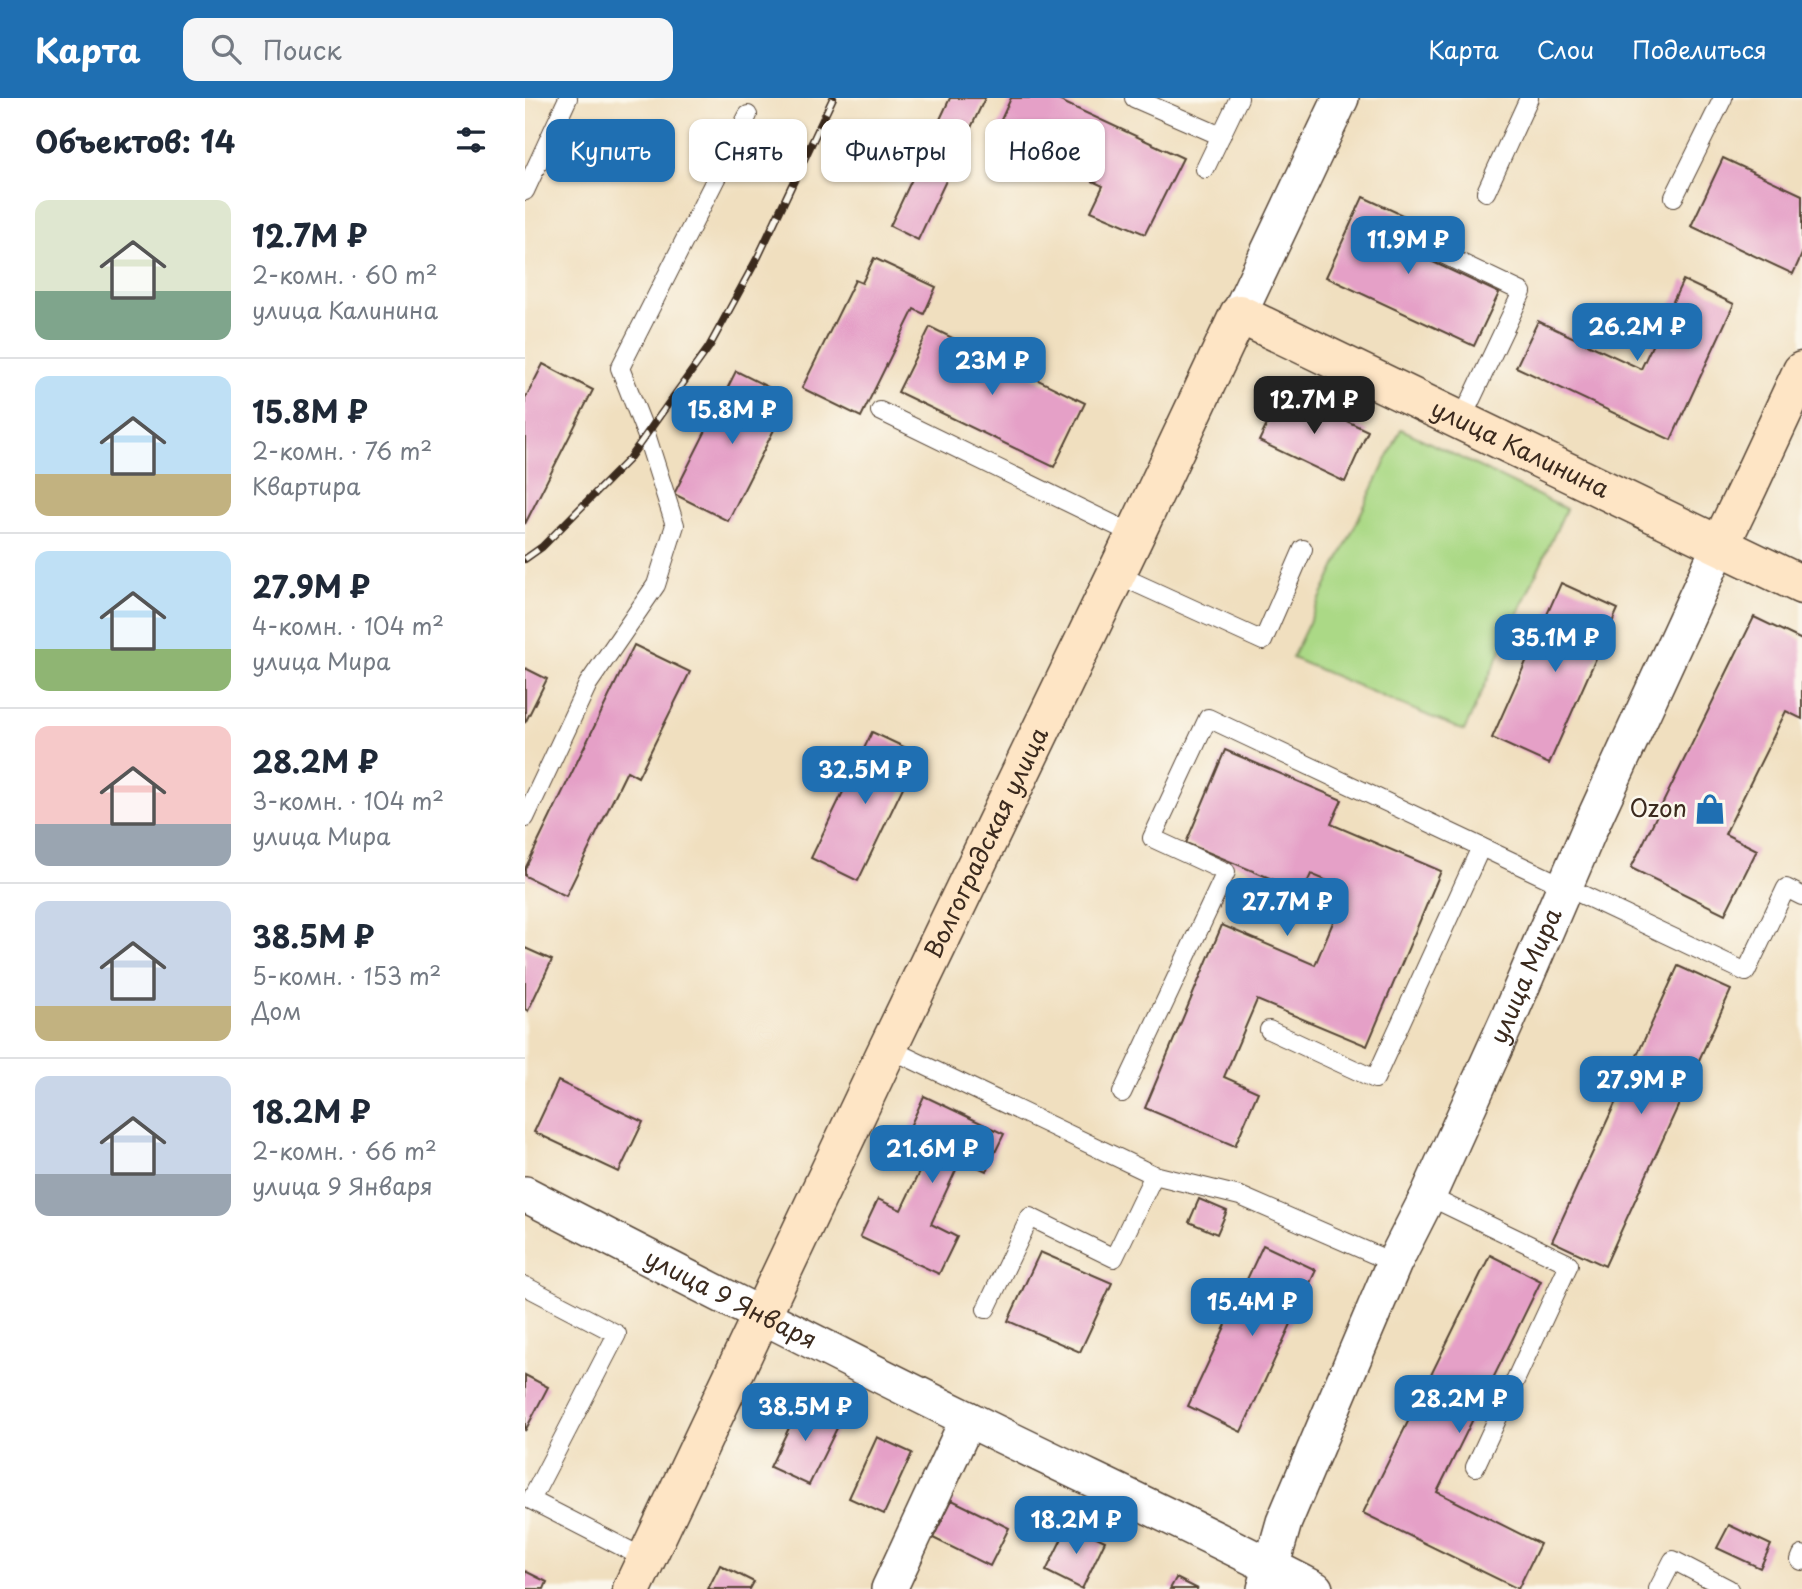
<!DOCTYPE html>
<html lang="ru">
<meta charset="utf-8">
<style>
:root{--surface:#fff;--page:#f6f6f7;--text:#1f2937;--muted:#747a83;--line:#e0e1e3;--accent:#1f6fb2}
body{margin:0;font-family:"Playpen Sans",sans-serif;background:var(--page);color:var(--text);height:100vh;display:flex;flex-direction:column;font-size:26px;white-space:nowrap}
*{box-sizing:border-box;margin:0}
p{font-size:23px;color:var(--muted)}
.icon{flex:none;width:38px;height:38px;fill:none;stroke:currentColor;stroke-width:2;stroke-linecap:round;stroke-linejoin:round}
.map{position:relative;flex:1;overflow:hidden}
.sheet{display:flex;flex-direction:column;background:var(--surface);width:525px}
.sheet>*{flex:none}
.hud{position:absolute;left:21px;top:21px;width:665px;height:63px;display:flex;gap:14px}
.price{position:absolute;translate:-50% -60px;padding:0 16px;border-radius:14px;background:var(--accent);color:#fff;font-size:23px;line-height:46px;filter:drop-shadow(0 2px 4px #0008)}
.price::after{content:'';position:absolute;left:50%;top:42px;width:21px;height:16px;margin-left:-10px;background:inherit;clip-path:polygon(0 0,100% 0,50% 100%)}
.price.active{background:#222;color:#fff}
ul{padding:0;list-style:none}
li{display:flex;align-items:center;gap:21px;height:175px;padding:0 35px}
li+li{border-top:2px solid var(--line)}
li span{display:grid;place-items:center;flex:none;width:196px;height:140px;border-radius:14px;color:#555}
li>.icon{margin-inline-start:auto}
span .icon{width:84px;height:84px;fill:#fffc;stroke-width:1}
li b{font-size:30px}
h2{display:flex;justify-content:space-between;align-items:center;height:84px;padding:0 35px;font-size:30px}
.pill{padding:0 24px;border-radius:14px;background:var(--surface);box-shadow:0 2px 5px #0004;font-size:24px;line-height:63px}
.pill.active{background:var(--accent);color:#fff}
header{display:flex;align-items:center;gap:42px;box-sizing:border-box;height:98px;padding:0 35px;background:var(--accent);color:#fff}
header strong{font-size:33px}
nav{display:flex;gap:38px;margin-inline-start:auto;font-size:24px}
.search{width:490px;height:63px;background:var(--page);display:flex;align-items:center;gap:18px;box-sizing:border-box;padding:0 24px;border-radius:14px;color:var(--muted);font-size:26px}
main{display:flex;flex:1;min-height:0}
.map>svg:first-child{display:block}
.green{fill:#abd986;stroke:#738252;stroke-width:2}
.building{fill:#e5a0c7}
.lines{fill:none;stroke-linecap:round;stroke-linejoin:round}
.lane-casing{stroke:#564536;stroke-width:20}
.street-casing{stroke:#564536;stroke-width:38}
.secondary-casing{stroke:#564536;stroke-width:41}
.lane{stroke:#fff;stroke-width:18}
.street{stroke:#fff;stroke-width:35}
.secondary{stroke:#fee5c5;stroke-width:38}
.rail-casing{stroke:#3b2a1e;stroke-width:8}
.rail{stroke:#fbf7ec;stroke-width:5;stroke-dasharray:16;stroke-linecap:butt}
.labels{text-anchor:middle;stroke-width:5;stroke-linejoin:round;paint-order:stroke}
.street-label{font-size:24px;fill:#3b2a1e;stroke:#fbf7ec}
.poi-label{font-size:24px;fill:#3b2a1e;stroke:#fbf7ec;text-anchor:end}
</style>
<header>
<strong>Карта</strong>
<div class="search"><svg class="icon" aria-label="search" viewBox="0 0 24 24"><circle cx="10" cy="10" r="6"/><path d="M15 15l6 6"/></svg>Поиск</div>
<nav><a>Карта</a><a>Слои</a><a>Поделиться</a></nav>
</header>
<main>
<section class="sheet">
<h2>Объектов: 14<svg class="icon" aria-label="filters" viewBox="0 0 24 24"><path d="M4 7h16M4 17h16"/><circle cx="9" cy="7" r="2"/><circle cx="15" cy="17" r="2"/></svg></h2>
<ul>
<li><span style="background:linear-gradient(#dfe7d0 65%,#7fa58c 0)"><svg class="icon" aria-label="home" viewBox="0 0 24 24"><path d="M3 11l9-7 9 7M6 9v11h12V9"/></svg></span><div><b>12.7M ₽</b><p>2-комн. · 60 m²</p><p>улица Калинина</p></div></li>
<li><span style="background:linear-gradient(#bfe0f5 70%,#c2b280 0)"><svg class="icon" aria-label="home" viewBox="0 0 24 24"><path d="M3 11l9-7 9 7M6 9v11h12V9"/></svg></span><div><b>15.8M ₽</b><p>2-комн. · 76 m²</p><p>Квартира</p></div></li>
<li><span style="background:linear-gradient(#bfe0f5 70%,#8fb573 0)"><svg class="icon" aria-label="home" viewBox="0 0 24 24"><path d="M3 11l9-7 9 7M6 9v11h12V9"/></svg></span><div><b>27.9M ₽</b><p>4-комн. · 104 m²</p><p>улица Мира</p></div></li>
<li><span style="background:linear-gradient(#f6c9c9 70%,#9aa5b1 0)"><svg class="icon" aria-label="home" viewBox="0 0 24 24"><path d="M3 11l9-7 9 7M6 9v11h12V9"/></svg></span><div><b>28.2M ₽</b><p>3-комн. · 104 m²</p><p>улица Мира</p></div></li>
<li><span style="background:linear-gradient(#c9d6e8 75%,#c2b280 0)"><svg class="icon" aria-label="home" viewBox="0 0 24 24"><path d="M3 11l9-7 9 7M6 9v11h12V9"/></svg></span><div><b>38.5M ₽</b><p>5-комн. · 153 m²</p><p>Дом</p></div></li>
<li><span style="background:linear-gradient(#c9d6e8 70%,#9aa5b1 0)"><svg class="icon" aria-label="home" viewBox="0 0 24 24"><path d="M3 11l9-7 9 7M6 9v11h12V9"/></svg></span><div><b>18.2M ₽</b><p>2-комн. · 66 m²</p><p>улица 9 Января</p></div></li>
</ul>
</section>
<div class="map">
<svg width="1277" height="1491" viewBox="0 0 1277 1491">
<rect width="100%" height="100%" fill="#fbf7ec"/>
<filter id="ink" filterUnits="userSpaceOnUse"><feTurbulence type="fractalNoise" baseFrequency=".0143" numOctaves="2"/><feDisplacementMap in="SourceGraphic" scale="14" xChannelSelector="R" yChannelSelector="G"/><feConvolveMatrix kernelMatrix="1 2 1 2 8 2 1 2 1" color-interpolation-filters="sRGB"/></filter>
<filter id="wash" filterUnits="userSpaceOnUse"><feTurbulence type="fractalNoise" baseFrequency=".00686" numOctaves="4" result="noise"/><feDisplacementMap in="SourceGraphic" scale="28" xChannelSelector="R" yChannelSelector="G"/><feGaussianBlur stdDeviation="1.57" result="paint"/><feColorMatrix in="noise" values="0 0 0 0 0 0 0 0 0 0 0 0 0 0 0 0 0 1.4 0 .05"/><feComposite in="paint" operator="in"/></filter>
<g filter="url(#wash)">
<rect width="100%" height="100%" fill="#f0dfbf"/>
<path class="green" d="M 876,331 L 1041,411 L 939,633 L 767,560 Z"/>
<g id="blocks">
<g class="building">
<path d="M 425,0 L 460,0 L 393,142 L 365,128 Z"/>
<path d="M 486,0 L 529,0 L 658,60 L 620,136 L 566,113 L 578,88 L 469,37 Z"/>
<path d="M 1198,60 L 1277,97 L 1277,156 L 1268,176 L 1166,128 Z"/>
<path d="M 838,99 L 886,121 L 874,148 L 974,195 L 949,248 L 801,179 Z"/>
<path d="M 349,160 L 411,189 L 399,216 L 389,211 L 336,319 L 277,290 L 330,182 L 337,185 Z"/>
<path d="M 1158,182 L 1209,206 L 1146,342 L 991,269 L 1013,223 L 1116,271 Z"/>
<path d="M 405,229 L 560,305 L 529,369 L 373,294 Z"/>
<path d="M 18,266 L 68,292 L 0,426 L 0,301 Z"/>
<path d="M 211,273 L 265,300 L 203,423 L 149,396 Z"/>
<path d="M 758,293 L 843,333 L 820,384 L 734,343 Z"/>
<path d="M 1036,485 L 1093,511 L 1024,666 L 967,640 Z"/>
<path d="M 1229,519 L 1277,542 L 1277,621 L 1261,613 L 1200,736 L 1232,752 L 1200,816 L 1106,770 Z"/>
<path d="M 109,547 L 165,574 L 113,679 L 102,673 L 41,798 L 0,778 L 0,771 Z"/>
<path d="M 0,570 L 22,581 L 0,625 Z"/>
<path d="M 347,634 L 394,656 L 333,783 L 286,760 Z"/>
<path d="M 700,652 L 817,702 L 806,726 L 916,773 L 842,948 L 732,902 L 699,979 L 733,994 L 710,1048 L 620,1010 L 697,827 L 790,867 L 822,791 L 786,776 L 778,794 L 661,745 Z"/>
<path d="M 0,850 L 27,862 L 3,913 L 0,911 Z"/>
<path d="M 1153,868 L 1206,892 L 1080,1168 L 1027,1143 Z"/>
<path d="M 33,983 L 118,1024 L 94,1074 L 9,1034 Z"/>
<path d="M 399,998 L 479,1036 L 461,1073 L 436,1061 L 406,1126 L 432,1139 L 414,1176 L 335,1139 L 353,1101 L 376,1112 L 407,1047 L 382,1035 Z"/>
<path d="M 674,1101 L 702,1113 L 692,1136 L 664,1124 Z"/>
<path d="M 738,1147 L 791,1172 L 716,1334 L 663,1308 Z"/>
<path d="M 515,1154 L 587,1185 L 555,1254 L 483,1223 Z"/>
<path d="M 965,1157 L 1016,1183 L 912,1394 L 1015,1446 L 993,1491 L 838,1415 Z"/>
<path d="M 0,1277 L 23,1289 L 0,1333 Z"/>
<path d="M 277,1303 L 316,1322 L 284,1387 L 245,1369 Z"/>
<path d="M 352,1339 L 387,1355 L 359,1416 L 324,1400 Z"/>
<path d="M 427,1402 L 484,1430 L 465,1468 L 408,1440 Z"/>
<path d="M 544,1426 L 580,1443 L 557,1491 L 521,1473 Z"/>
<path d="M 1204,1427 L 1246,1447 L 1235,1470 L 1192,1450 Z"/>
<path d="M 195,1467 L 229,1484 L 225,1491 L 183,1491 Z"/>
<path d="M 0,1473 L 22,1484 L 19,1491 L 0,1491 Z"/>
<path d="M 651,1480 L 673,1491 L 645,1491 Z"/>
</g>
</g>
</g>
<g filter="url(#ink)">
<use href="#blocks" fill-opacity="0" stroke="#564536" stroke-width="2"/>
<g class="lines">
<defs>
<g id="lane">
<path d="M 609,0 L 696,38"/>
<path d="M 680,71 L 714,0"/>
<path d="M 0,93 L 43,0"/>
<path d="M 961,94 L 1004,0"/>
<path d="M 1149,99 L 1198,0"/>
<path d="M 888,142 L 997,194 L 936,323"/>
<path d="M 355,313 L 610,437"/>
<path d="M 591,476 L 738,543 L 778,451"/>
<path d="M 0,720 L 63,586 L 131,487 L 150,427 L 121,336 L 95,270 L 223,17"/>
<path d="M 744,932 L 850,981 L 956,749"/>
<path d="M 363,950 L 629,1077 L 589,1160 L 505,1119 L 461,1211"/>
<path d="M 597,995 L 701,774 L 627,740 L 683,620 L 1221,874 L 1261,790 L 1277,798"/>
<path d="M 629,1077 L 715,1098 L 869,1165"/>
<path d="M 903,1098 L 1044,1166 L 950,1369"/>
<path d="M 0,1188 L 92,1236 L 6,1402 L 121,1461"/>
<path d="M 1277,1457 L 1275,1462 L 1277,1463"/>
<path d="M 1133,1491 L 1148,1462 L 1204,1491"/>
</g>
<g id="street">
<path d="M 714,216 L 816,0"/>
<path id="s1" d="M 0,1096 C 147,1172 295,1248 443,1321 C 559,1378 676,1432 790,1491"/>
<path d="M 364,1491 L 443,1321"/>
<path id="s2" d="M 740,1491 L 759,1424 L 869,1165 L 903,1098 L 983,921 L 1064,732 L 1195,447"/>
</g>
<g id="secondary">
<path d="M 1195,447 L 1223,389 L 1277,273"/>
<path id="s3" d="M 107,1491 L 363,950 L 610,437 L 714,216 L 1277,487"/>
</g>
</defs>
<use href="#lane" class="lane-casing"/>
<use href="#street" class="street-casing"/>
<use href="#secondary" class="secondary-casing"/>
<use href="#lane" class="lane"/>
<use href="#street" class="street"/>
<use href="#secondary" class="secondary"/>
<defs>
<path id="rail" d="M 0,461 L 17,449 L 103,362 L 184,249 L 233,159 L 308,0"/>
</defs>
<use href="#rail" class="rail-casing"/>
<use href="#rail" class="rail"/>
</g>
</g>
<defs>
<symbol id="shop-bare" viewBox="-9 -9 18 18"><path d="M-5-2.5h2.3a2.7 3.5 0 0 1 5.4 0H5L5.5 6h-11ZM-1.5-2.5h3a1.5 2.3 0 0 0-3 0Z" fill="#1f6fb2" stroke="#fbf7ec" stroke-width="2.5" paint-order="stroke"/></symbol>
</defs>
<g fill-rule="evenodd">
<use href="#shop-bare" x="1163" y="689" width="44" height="44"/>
</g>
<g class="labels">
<g class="street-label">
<text dy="8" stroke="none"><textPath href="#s3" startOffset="1724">улица Калинина</textPath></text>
<text dy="8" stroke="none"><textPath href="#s3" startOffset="826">Волгоградская улица</textPath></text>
<text dy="8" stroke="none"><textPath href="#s2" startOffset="667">улица Мира</textPath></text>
<text dy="8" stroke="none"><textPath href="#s1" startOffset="231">улица 9 Января</textPath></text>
</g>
<g class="poi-label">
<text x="1162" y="719">Ozon</text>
</g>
</g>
</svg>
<b class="price" style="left:883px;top:178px">11.9M ₽</b>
<b class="price" style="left:1112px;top:265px">26.2M ₽</b>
<b class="price" style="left:467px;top:299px">23M ₽</b>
<b class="price active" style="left:789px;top:338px">12.7M ₽</b>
<b class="price" style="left:207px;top:348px">15.8M ₽</b>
<b class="price" style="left:1030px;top:576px">35.1M ₽</b>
<b class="price" style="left:340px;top:708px">32.5M ₽</b>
<b class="price" style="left:762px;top:840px">27.7M ₽</b>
<b class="price" style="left:1116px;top:1018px">27.9M ₽</b>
<b class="price" style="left:407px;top:1087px">21.6M ₽</b>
<b class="price" style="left:727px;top:1240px">15.4M ₽</b>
<b class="price" style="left:934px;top:1337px">28.2M ₽</b>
<b class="price" style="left:280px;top:1345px">38.5M ₽</b>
<b class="price" style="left:551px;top:1458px">18.2M ₽</b>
<div class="hud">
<a class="pill active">Купить</a>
<a class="pill">Снять</a>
<a class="pill">Фильтры</a>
<a class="pill">Новое</a>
</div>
</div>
</main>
